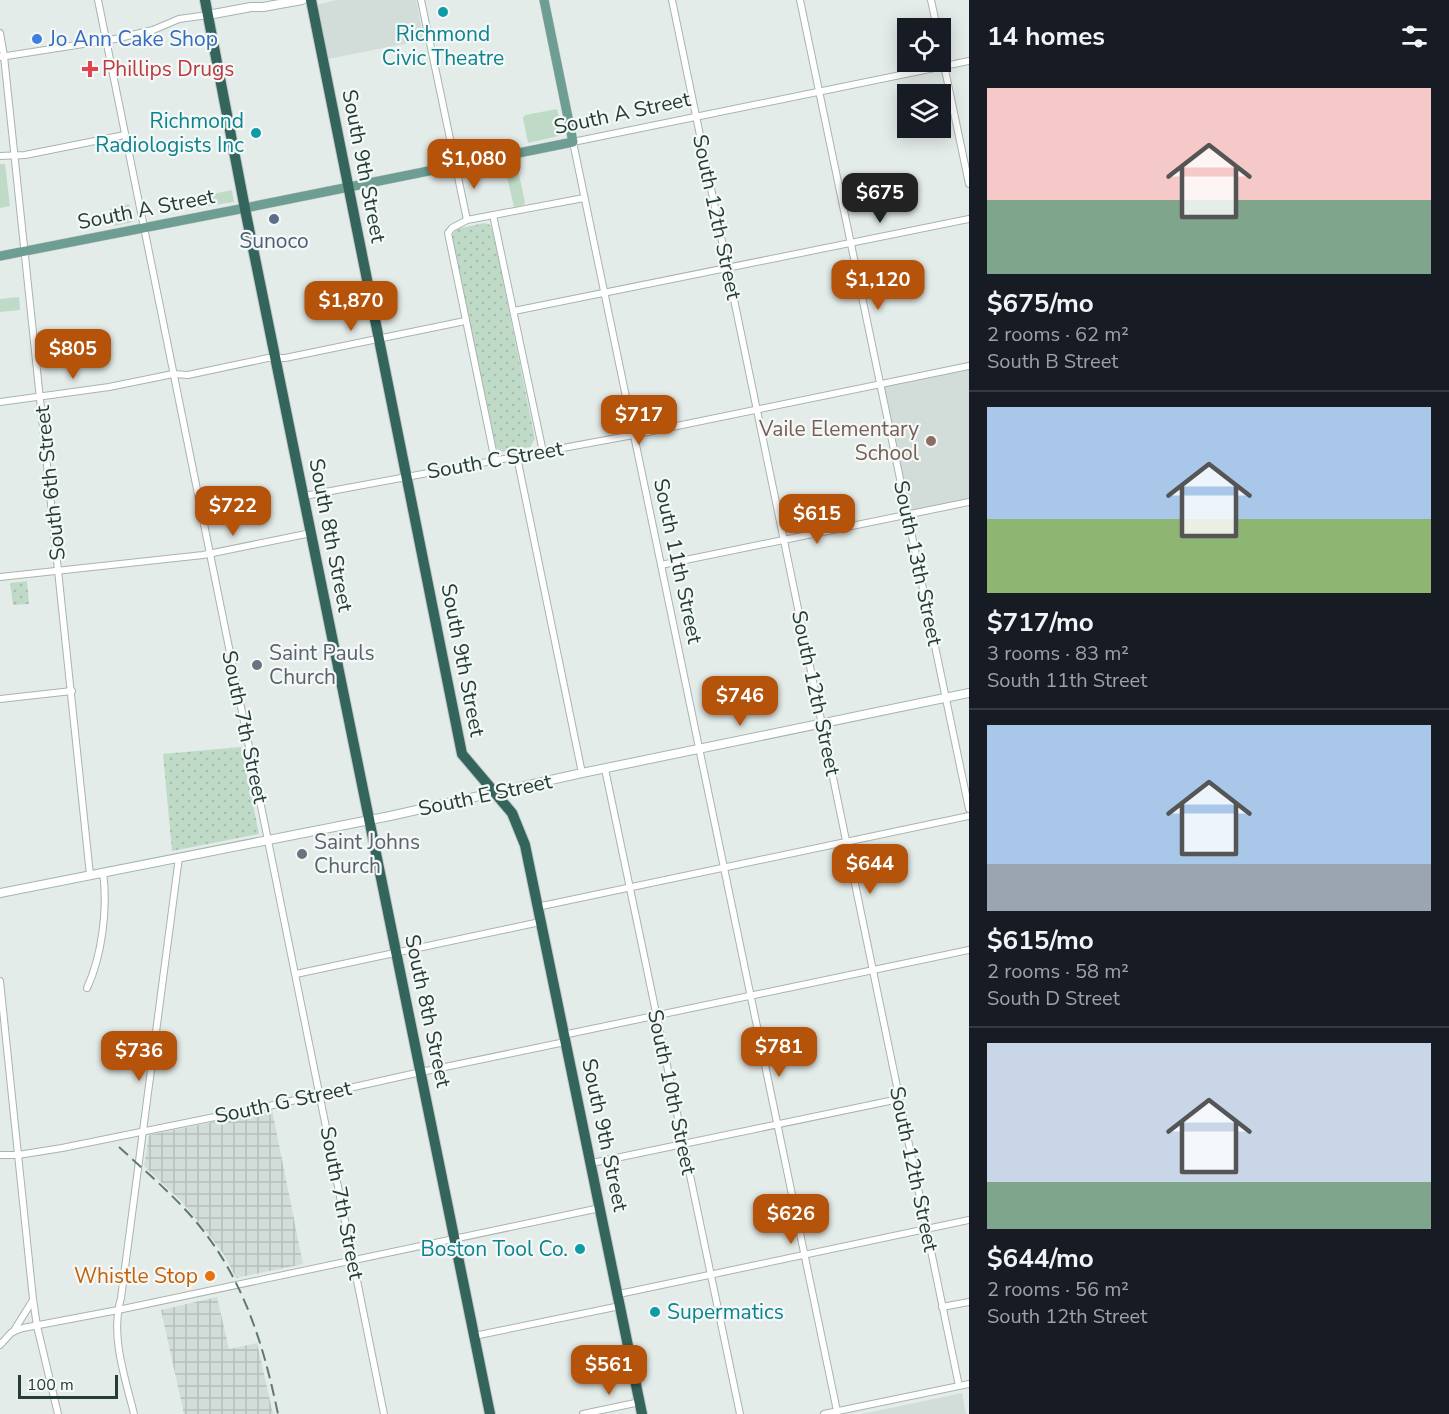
<!DOCTYPE html>
<meta charset="utf-8">
<style>
:root{--surface:#171b24;--page:#20242c;--text:#f1f3f6;--muted:#9ea1a6;--line:#363941;--accent:#b45309}
body{margin:0;font-family:"Nunito Sans",sans-serif;background:var(--page);color:var(--text);height:100vh;display:flex;flex-direction:column;font-size:22px;white-space:nowrap}
*{box-sizing:border-box;margin:0}
p{font-size:20px;color:var(--muted)}
.icon{flex:none;width:33px;height:33px;fill:none;stroke:currentColor;stroke-width:2;stroke-linecap:round;stroke-linejoin:round}
.map{position:relative;flex:1;overflow:hidden}
.drawer{display:flex;flex-direction:column;background:var(--surface);width:480px}
.drawer>*{flex:none}
.fabs{position:absolute;left:897px;top:18px;display:grid;gap:12px}
.fabs a{display:grid;place-items:center;width:54px;height:54px;border-radius:0px;background:var(--surface);box-shadow:0 3px 15px #0003;font-size:30px}
.scale{position:absolute;left:18px;bottom:15px;width:100px;box-sizing:border-box;padding-left:6px;border:3px solid #253c37;border-top:0;font-size:16px;line-height:21px;white-space:nowrap;color:#253c37;-webkit-text-stroke:4px #f4f9f7;paint-order:stroke}
.price{position:absolute;translate:-50% -51px;padding:0 14px;border-radius:12px;background:var(--accent);color:#fff;font-size:20px;line-height:39px;filter:drop-shadow(0 2px 3px #0008)}
.price::after{content:'';position:absolute;left:50%;top:36px;width:18px;height:14px;margin-left:-9px;background:inherit;clip-path:polygon(0 0,100% 0,50% 100%)}
.price.on{background:#222;color:#fff}
ul{padding:0;list-style:none}
li{display:grid;align-content:center;gap:12px;height:318px;padding:0 18px}
li+li{border-top:2px solid var(--line)}
li span{display:grid;place-items:center;height:186px;border-radius:0px;color:#555}
li>.icon{margin-inline-start:auto}
span .icon{width:108px;height:108px;fill:#fffc;stroke-width:1}
li b{font-size:26px}
h2{display:flex;justify-content:space-between;align-items:center;height:72px;padding:0 18px;font-size:26px}
main{display:flex;flex:1;min-height:0}
.map>svg:first-child{display:block}
.built{fill:#d2dcd8}
.industrial{fill:url(#industrial-grid)}
.green{fill:#bfdbc8}
.park{fill:url(#park-dots)}
.lines{fill:none;stroke-linecap:round;stroke-linejoin:round}
.street-casing{stroke:#a7b4b0;stroke-width:8}
.secondary-casing{stroke:#a3b6b1;stroke-width:10}
.primary-casing{stroke:#c2c8c7;stroke-width:10}
.highway-casing{stroke:#c2c8c7;stroke-width:12}
.street{stroke:#fff;stroke-width:6}
.secondary{stroke:#fff;stroke-width:8}
.primary{stroke:#6d9d93;stroke-width:9}
.highway{stroke:#34655d;stroke-width:10}
.rail{stroke:#607772;stroke-width:2;stroke-dasharray:12 6;stroke-linecap:butt}
.culture-dot{fill:#0f9aa8;stroke:#f4f9f7;stroke-width:2}
.shop-dot{fill:#3f7fe0;stroke:#f4f9f7;stroke-width:2}
.health-dot{fill:#e0444e;stroke:#f4f9f7;stroke-width:2}
.service-dot{fill:#5c6f8a;stroke:#f4f9f7;stroke-width:2}
.education-dot{fill:#8d6e63;stroke:#f4f9f7;stroke-width:2}
.worship-dot{fill:#6b7280;stroke:#f4f9f7;stroke-width:2}
.food-dot{fill:#e8710a;stroke:#f4f9f7;stroke-width:2}
.labels{text-anchor:middle;stroke-width:4.5;stroke-linejoin:round;paint-order:stroke}
.culture-label{font-size:21px;fill:#0d838f;stroke:#f4f9f7;text-anchor:end}
.shop-label{font-size:21px;fill:#366cbe;stroke:#f4f9f7;text-anchor:start}
.health-label{font-size:21px;fill:#be3a42;stroke:#f4f9f7;text-anchor:start}
.street-label{font-size:21px;fill:#253c37;stroke:#f4f9f7}
.service-label{font-size:21px;fill:#4e5e75;stroke:#f4f9f7}
.education-label{font-size:21px;fill:#785e54;stroke:#f4f9f7;text-anchor:end}
.worship-label{font-size:21px;fill:#5b616d;stroke:#f4f9f7;text-anchor:start}
.food-label{font-size:21px;fill:#c56008;stroke:#f4f9f7;text-anchor:end}
</style>
<main>
<div class="map">
<svg width="969" height="1414" viewBox="0 0 969 1414">
<defs>
<pattern id="industrial-grid" width="8" height="8" patternUnits="userSpaceOnUse" patternTransform="scale(1.5)"><rect width="8" height="8" fill="#d2dcd8"/><path d="M0 4h8M4 0v8" fill="none" stroke="#b4beba"/></pattern>
<pattern id="park-dots" width="8" height="8" patternUnits="userSpaceOnUse" patternTransform="scale(1.5)"><rect width="8" height="8" fill="#bfdbc8"/><path d="M2 2h.1M6 6h.1" fill="none" stroke="#a4bdac" stroke-width="1.8" stroke-linecap="round"/></pattern>
</defs>
<rect width="100%" height="100%" fill="#e4ece9"/>
<g class="built">
<path d="M 336,0 L 416,0 L 424,40 L 328,59 L 317,5 Z"/>
<path d="M 969,366 L 969,502 L 908,515 L 881,384 Z"/>
<path d="M 962,1393 L 966,1414 L 862,1414 Z"/>
</g>
<g class="industrial">
<path d="M 272,1110 L 303,1264 L 236,1278 L 225,1256 L 206,1231 L 182,1202 L 144,1166 L 149,1135 Z"/>
<path d="M 217,1297 L 229,1349 L 257,1343 L 273,1414 L 184,1414 L 161,1310 Z"/>
</g>
<g class="green">
<path d="M 557,109 L 563,135 L 528,143 L 523,118 L 525,115 Z"/>
<path d="M 516,161 L 525,202 L 524,205 L 514,207 L 504,164 Z"/>
<path d="M 0,164 L 5,164 L 10,206 L 0,208 Z"/>
<path d="M 232,190 L 234,202 L 196,208 L 194,198 Z"/>
<path d="M 129,204 L 133,222 L 114,226 L 110,209 Z"/>
<path d="M 19,297 L 20,310 L 0,312 L 0,299 Z"/>
</g>
<g class="park">
<path d="M 485,223 L 490,225 L 493,232 L 535,439 L 530,447 L 503,452 L 497,449 L 495,442 L 452,237 L 456,229 Z"/>
<path d="M 27,581 L 29,604 L 13,605 L 10,583 Z"/>
<path d="M 241,747 L 259,834 L 172,851 L 163,754 Z"/>
</g>
<g class="lines">
<defs>
<g id="street">
<path d="M 98,0 L 384,1414"/>
<path d="M 421,0 L 467,220"/>
<path d="M 672,0 L 959,1386"/>
<path d="M 800,0 L 969,809"/>
<path d="M 931,0 L 937,28"/>
<path d="M 0,33 L 4,56 L 90,875"/>
<path d="M 940,46 L 969,184"/>
<path d="M 0,57 L 115,39 L 153,30 L 179,19 L 208,15"/>
<path d="M 0,156 L 25,155 L 125,135"/>
<path d="M 493,215 L 543,452"/>
<path d="M 514,311 L 969,219"/>
<path d="M 0,402 L 109,387 L 173,374 L 188,375 L 268,358 L 285,358 L 465,321"/>
<path d="M 517,457 L 582,773"/>
<path d="M 495,461 L 448,233 L 452,228 L 467,220 L 584,198"/>
<path d="M 304,496 L 633,435 L 969,366"/>
<path d="M 661,565 L 969,502"/>
<path d="M 0,577 L 203,555 L 311,533"/>
<path d="M 0,699 L 72,691"/>
<path d="M 605,769 L 740,1414"/>
<path d="M 537,907 L 969,816"/>
<path d="M 296,974 L 540,922"/>
<path d="M 0,981 L 33,1299 L 37,1326 L 58,1414"/>
<path d="M 87,988 C 102,956 108,908 103,872"/>
<path d="M 563,1035 L 969,950"/>
<path d="M 0,1155 L 18,1155 L 62,1148 L 269,1106 L 421,1072 L 565,1042"/>
<path d="M 592,1163 L 899,1099"/>
<path d="M 619,1294 L 969,1220"/>
<path d="M 942,1307 L 969,1302"/>
<path d="M 13,1332 L 33,1300"/>
<path d="M 474,1336 L 620,1306"/>
<path d="M 0,1345 L 12,1332 L 23,1328 L 118,1310 L 600,1208"/>
<path d="M 837,1411 L 573,142 L 969,61"/>
<path d="M 134,1414 C 125,1377 110,1336 121,1298 L 179,857"/>
<path d="M 583,1414 L 640,1402"/>
<path d="M 824,1414 L 969,1384"/>
</g>
<g id="secondary">
<path d="M 208,15 L 251,7 L 263,7 L 302,0"/>
<path d="M 0,893 L 390,816 L 582,773 L 969,693"/>
</g>
<path id="primary" d="M 0,256 L 245,208 L 573,142 L 544,0"/>
<g id="highway">
<path d="M 205,0 L 246,214 L 490,1414"/>
<path d="M 311,0 L 462,754 L 512,813 L 525,845 L 642,1414"/>
</g>
</defs>
<use href="#street" class="street-casing"/>
<use href="#secondary" class="secondary-casing"/>
<use href="#primary" class="primary-casing"/>
<use href="#highway" class="highway-casing"/>
<use href="#street" class="street"/>
<use href="#secondary" class="secondary"/>
<use href="#primary" class="primary"/>
<use href="#highway" class="highway"/>
<path class="rail" d="M 119,1147 C 144,1170 170,1192 192,1217 C 242,1274 263,1342 278,1414"/>
</g>
<g class="culture-dot">
<circle cx="443" cy="12" r="6"/>
<circle cx="256" cy="133" r="6"/>
<circle cx="580" cy="1249" r="6"/>
<circle cx="655" cy="1312" r="6"/>
</g>
<circle class="shop-dot" cx="37" cy="39" r="6"/>
<path class="health-dot" d="M87 60h6v6h6v6h-6v6h-6v-6h-6v-6h6z"/>
<circle class="service-dot" cx="274" cy="219" r="6"/>
<circle class="education-dot" cx="931" cy="441" r="6"/>
<g class="worship-dot">
<circle cx="257" cy="665" r="6"/>
<circle cx="302" cy="854" r="6"/>
</g>
<circle class="food-dot" cx="210" cy="1276" r="6"/>
<g class="labels">
<g class="culture-label">
<text x="443" y="41" text-anchor="middle">Richmond<tspan x="443" dy="24">Civic Theatre</tspan></text>
<text x="244" y="128">Richmond<tspan x="244" dy="24">Radiologists Inc</tspan></text>
<text x="568" y="1256">Boston Tool Co.</text>
<text x="667" y="1319" text-anchor="start">Supermatics</text>
</g>
<g class="shop-label">
<text x="49" y="46">Jo Ann Cake Shop</text>
</g>
<g class="health-label">
<text x="102" y="76">Phillips Drugs</text>
</g>
<g class="street-label">
<text transform="translate(622 113) rotate(-12)" y="7">South A Street</text>
<text transform="translate(364 166) rotate(79)" y="7">South 9th Street</text>
<text transform="translate(146 209) rotate(-11)" y="7">South A Street</text>
<text transform="translate(717 217) rotate(78)" y="7">South 12th Street</text>
<text transform="translate(495 460) rotate(-10)" y="7">South C Street</text>
<text transform="translate(50 483) rotate(-96)" y="7">South 6th Street</text>
<text transform="translate(331 535) rotate(79)" y="7">South 8th Street</text>
<text transform="translate(678 561) rotate(78)" y="7">South 11th Street</text>
<text transform="translate(918 563) rotate(78)" y="7">South 13th Street</text>
<text transform="translate(463 660) rotate(79)" y="7">South 9th Street</text>
<text transform="translate(816 693) rotate(78)" y="7">South 12th Street</text>
<text transform="translate(245 727) rotate(78)" y="7">South 7th Street</text>
<text transform="translate(485 795) rotate(-12)" y="7">South E Street</text>
<text transform="translate(428 1011) rotate(78)" y="7">South 8th Street</text>
<text transform="translate(672 1092) rotate(78)" y="7">South 10th Street</text>
<text transform="translate(283 1102) rotate(-12)" y="7">South G Street</text>
<text transform="translate(605 1135) rotate(78)" y="7">South 9th Street</text>
<text transform="translate(914 1169) rotate(78)" y="7">South 12th Street</text>
<text transform="translate(342 1203) rotate(79)" y="7">South 7th Street</text>
</g>
<g class="service-label">
<text x="274" y="248">Sunoco</text>
</g>
<g class="education-label">
<text x="919" y="436">Vaile Elementary<tspan x="919" dy="24">School</tspan></text>
</g>
<g class="worship-label">
<text x="269" y="660">Saint Pauls<tspan x="269" dy="24">Church</tspan></text>
<text x="314" y="849">Saint Johns<tspan x="314" dy="24">Church</tspan></text>
</g>
<g class="food-label">
<text x="198" y="1283">Whistle Stop</text>
</g>
</g>
</svg>
<div class="fabs">
<a><svg class="icon" aria-label="locate" viewBox="0 0 24 24"><circle cx="12" cy="12" r="6"/><path d="M12 2v4M12 18v4M2 12h4M18 12h4"/></svg></a>
<a><svg class="icon" aria-label="layers" viewBox="0 0 24 24"><path d="M12 4l9 5-9 5-9-5zM3 14l9 5 9-5"/></svg></a>
</div>
<div class="scale">100 m</div>
<b class="price" style="left:474px;top:190px">$1,080</b>
<b class="price on" style="left:880px;top:224px">$675</b>
<b class="price" style="left:878px;top:311px">$1,120</b>
<b class="price" style="left:351px;top:332px">$1,870</b>
<b class="price" style="left:73px;top:380px">$805</b>
<b class="price" style="left:639px;top:446px">$717</b>
<b class="price" style="left:233px;top:537px">$722</b>
<b class="price" style="left:817px;top:545px">$615</b>
<b class="price" style="left:740px;top:727px">$746</b>
<b class="price" style="left:870px;top:895px">$644</b>
<b class="price" style="left:779px;top:1078px">$781</b>
<b class="price" style="left:139px;top:1082px">$736</b>
<b class="price" style="left:791px;top:1245px">$626</b>
<b class="price" style="left:609px;top:1396px">$561</b>
</div>
<section class="drawer">
<h2>14 homes<svg class="icon" aria-label="filters" viewBox="0 0 24 24"><path d="M4 7h16M4 17h16"/><circle cx="9" cy="7" r="2"/><circle cx="15" cy="17" r="2"/></svg></h2>
<ul>
<li><span style="background:linear-gradient(#f6c9c9 60%,#7fa58c 0)"><svg class="icon" aria-label="home" viewBox="0 0 24 24"><path d="M3 11l9-7 9 7M6 9v11h12V9"/></svg></span><div><b>$675/mo</b><p>2 rooms · 62 m²</p><p>South B Street</p></div></li>
<li><span style="background:linear-gradient(#a9c7e8 60%,#8fb573 0)"><svg class="icon" aria-label="home" viewBox="0 0 24 24"><path d="M3 11l9-7 9 7M6 9v11h12V9"/></svg></span><div><b>$717/mo</b><p>3 rooms · 83 m²</p><p>South 11th Street</p></div></li>
<li><span style="background:linear-gradient(#a9c7e8 75%,#9aa5b1 0)"><svg class="icon" aria-label="home" viewBox="0 0 24 24"><path d="M3 11l9-7 9 7M6 9v11h12V9"/></svg></span><div><b>$615/mo</b><p>2 rooms · 58 m²</p><p>South D Street</p></div></li>
<li><span style="background:linear-gradient(#c9d6e8 75%,#7fa58c 0)"><svg class="icon" aria-label="home" viewBox="0 0 24 24"><path d="M3 11l9-7 9 7M6 9v11h12V9"/></svg></span><div><b>$644/mo</b><p>2 rooms · 56 m²</p><p>South 12th Street</p></div></li>
</ul>
</section>
</main>
